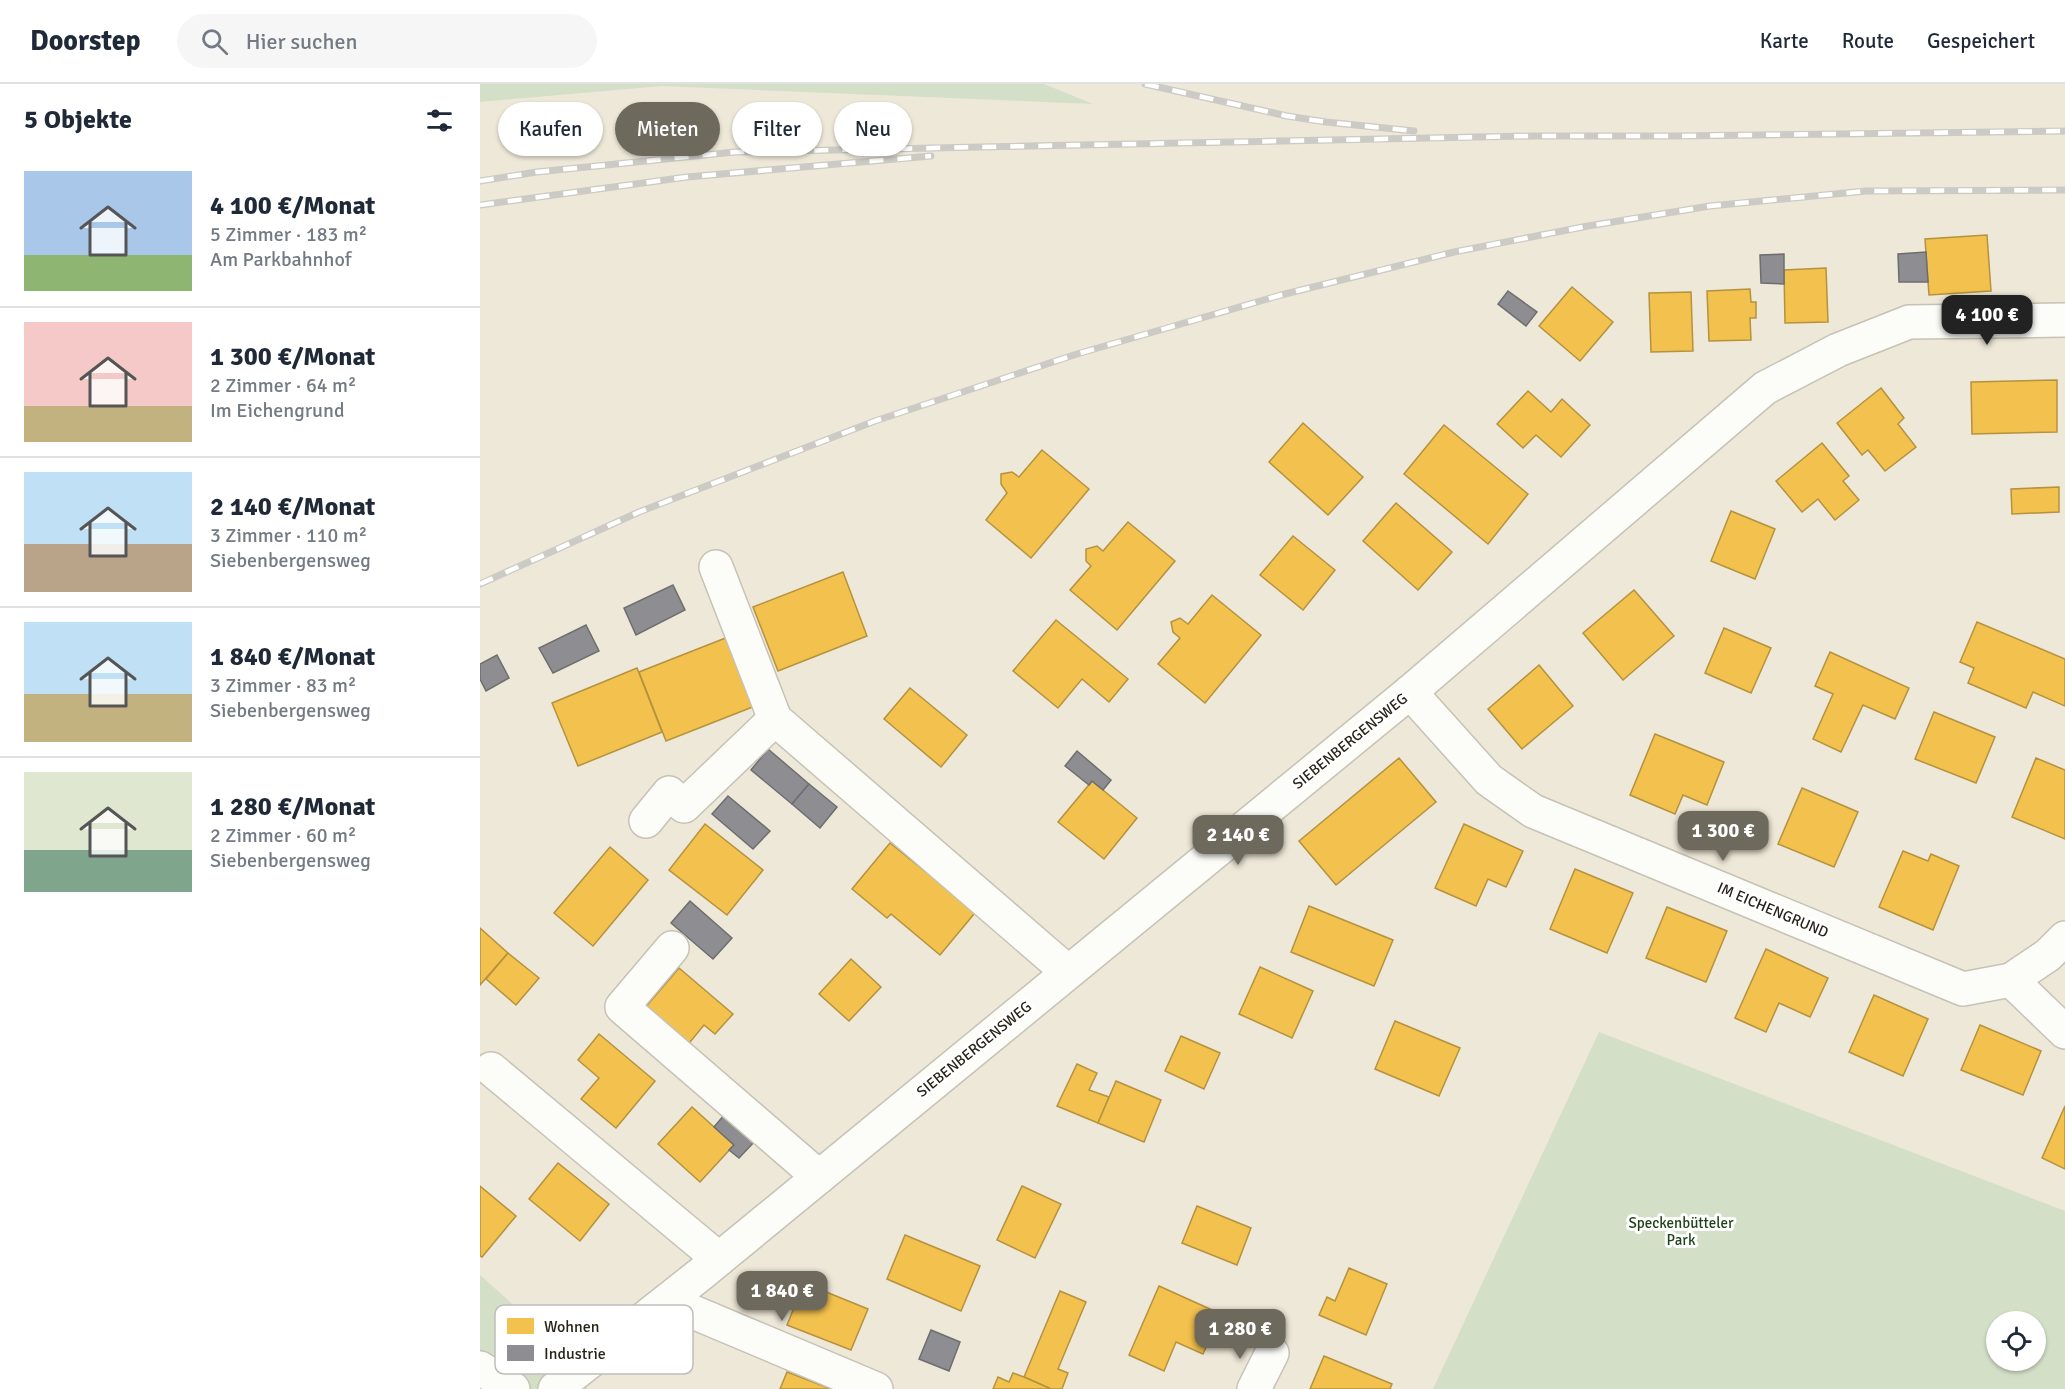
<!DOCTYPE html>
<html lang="de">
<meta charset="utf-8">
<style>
:root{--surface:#fff;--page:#f6f6f7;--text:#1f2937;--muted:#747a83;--line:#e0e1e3;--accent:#6d695c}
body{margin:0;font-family:Signika,sans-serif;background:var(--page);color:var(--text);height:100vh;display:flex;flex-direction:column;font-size:22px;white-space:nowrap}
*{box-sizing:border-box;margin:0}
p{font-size:20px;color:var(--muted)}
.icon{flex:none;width:33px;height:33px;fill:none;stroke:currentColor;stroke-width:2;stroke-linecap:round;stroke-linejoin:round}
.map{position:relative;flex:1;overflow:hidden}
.side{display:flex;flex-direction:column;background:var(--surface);width:480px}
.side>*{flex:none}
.hud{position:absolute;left:18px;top:18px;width:570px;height:54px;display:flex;gap:12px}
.controls{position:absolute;left:1506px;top:1227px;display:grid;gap:12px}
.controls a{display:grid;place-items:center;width:60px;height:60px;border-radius:50%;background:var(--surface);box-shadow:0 2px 4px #0004;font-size:30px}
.price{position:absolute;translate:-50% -51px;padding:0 14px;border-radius:12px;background:var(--accent);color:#fff;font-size:20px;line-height:39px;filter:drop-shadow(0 2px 3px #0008)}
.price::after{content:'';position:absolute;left:50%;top:36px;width:18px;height:14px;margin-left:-9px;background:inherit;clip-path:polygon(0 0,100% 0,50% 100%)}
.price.active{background:#222;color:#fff}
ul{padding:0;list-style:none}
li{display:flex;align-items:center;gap:18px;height:150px;padding:0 24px}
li+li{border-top:2px solid var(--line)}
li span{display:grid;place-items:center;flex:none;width:168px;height:120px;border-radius:0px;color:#555}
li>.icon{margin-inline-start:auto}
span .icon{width:72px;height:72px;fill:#fffc;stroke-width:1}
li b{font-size:26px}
h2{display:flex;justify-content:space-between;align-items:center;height:72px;padding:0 24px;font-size:26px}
.chip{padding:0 21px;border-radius:27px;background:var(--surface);box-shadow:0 2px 4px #0004;font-size:21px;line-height:54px}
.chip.active{background:var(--accent);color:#fff}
header{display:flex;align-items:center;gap:36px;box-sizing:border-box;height:84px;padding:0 30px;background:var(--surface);border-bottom:2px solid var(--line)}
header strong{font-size:28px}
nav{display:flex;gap:33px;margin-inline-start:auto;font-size:21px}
.search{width:420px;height:54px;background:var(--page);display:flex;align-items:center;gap:15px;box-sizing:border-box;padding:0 21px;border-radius:33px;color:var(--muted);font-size:22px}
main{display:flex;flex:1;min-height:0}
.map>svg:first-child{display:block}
.green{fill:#d4dfc8;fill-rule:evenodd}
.homes{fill:#f2c14e;stroke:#b5923e;stroke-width:1.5}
.industry{fill:#8d8d92;stroke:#6f6e6e;stroke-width:1.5}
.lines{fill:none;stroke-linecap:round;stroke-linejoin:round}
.minor-casing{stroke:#c6c2b5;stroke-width:36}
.minor{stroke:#fcfcf9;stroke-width:33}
.rail-casing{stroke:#cccac5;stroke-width:7}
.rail{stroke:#fff;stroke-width:4.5;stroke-dasharray:14;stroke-linecap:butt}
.labels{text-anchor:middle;stroke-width:6;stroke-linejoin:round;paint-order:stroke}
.street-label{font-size:15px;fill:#282419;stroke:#fff}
.park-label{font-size:15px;fill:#1f4319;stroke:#fff}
.key{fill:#fff;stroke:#bebdba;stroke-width:1.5}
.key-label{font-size:16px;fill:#282419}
</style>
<header>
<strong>Doorstep</strong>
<div class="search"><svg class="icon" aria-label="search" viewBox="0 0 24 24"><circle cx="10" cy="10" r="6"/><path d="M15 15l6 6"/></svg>Hier suchen</div>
<nav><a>Karte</a><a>Route</a><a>Gespeichert</a></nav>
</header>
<main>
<section class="side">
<h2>5 Objekte<svg class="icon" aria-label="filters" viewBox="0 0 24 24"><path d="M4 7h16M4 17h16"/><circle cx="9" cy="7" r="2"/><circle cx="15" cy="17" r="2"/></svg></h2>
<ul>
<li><span style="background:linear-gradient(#a9c7e8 70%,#8fb573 0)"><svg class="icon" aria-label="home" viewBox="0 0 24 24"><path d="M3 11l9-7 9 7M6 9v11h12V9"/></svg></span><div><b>4 100 €/Monat</b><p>5 Zimmer · 183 m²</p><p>Am Parkbahnhof</p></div></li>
<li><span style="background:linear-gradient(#f6c9c9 70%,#c2b280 0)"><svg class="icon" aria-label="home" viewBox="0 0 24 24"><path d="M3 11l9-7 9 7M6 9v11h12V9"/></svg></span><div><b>1 300 €/Monat</b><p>2 Zimmer · 64 m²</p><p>Im Eichengrund</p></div></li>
<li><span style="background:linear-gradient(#bfe0f5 60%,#b9a48a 0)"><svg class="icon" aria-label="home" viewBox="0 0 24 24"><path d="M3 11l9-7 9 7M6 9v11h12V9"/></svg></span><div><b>2 140 €/Monat</b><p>3 Zimmer · 110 m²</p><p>Siebenbergensweg</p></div></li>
<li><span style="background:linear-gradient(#bfe0f5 60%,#c2b280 0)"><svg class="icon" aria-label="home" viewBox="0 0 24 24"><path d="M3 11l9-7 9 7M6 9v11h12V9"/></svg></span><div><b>1 840 €/Monat</b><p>3 Zimmer · 83 m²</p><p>Siebenbergensweg</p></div></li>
<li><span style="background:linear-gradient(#dfe7d0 65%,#7fa58c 0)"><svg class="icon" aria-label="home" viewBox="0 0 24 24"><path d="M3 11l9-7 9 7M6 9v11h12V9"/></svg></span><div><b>1 280 €/Monat</b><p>2 Zimmer · 60 m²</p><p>Siebenbergensweg</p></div></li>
</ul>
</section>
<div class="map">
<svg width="1585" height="1305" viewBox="0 0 1585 1305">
<rect width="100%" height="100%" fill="#eee8d8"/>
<g class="green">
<path d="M 0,0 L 564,0 L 613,20 L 182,2 L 0,18 Z"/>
<path d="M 1119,948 L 1585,1127 L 1585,1305 L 953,1305 ZM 1516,1238 L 1556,1238 L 1556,1276 L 1516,1276 Z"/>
<path d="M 0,1191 L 90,1271 L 108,1305 L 0,1305 Z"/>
</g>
<g class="homes">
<path d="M 1507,151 L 1511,207 L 1449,211 L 1445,155 Z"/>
<path d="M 1346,184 L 1348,238 L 1305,239 L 1304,186 Z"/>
<path d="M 1092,203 L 1133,238 L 1100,277 L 1059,242 Z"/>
<path d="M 1270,205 L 1271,218 L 1276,218 L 1276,234 L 1270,234 L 1271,256 L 1229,257 L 1227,207 Z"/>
<path d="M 1211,208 L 1213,267 L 1171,268 L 1169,209 Z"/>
<path d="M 1577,296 L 1577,348 L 1492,350 L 1491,298 Z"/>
<path d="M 1401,304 L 1424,334 L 1418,340 L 1436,363 L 1405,387 L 1388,366 L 1382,371 L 1357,339 Z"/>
<path d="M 1048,307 L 1071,328 L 1082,315 L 1110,341 L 1081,373 L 1056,351 L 1043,364 L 1017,340 Z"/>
<path d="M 823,339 L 883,393 L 848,431 L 789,378 Z"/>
<path d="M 964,341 L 1048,410 L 1008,460 L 924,390 Z"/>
<path d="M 1342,359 L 1369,392 L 1363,397 L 1379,416 L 1355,436 L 1338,415 L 1322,428 L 1296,397 Z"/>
<path d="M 562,366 L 609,405 L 551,474 L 506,436 L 527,409 L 521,400 L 521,390 L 532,388 L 539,393 Z"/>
<path d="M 1579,403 L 1579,428 L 1532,430 L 1531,405 Z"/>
<path d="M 916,419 L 972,468 L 938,506 L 883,457 Z"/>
<path d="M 1251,427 L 1295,445 L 1275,495 L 1231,477 Z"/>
<path d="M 648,438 L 695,477 L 637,546 L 590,506 L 611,482 L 606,477 L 606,465 L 617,462 L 623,467 Z"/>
<path d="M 813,452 L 855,486 L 823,526 L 780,491 Z"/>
<path d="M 363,488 L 387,552 L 298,587 L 273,523 Z"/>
<path d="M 1154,506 L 1194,552 L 1143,596 L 1103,549 Z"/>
<path d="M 732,511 L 781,551 L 725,619 L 678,580 L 700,554 L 693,548 L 691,538 L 700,534 L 708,540 Z"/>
<path d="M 576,536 L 648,595 L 629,618 L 602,595 L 578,624 L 533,587 Z"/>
<path d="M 1497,538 L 1585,575 L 1585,622 L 1553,608 L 1546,624 L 1488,599 L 1494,584 L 1480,578 Z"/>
<path d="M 1244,544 L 1291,564 L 1271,609 L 1225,589 Z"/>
<path d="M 248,553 L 275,622 L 186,657 L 159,588 Z"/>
<path d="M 1350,568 L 1429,604 L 1415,635 L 1383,621 L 1361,668 L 1333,655 L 1353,610 L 1335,602 Z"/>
<path d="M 1059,581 L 1093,622 L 1042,665 L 1008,625 Z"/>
<path d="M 157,584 L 182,648 L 98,682 L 72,619 Z"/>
<path d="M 430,604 L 487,651 L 461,683 L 404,635 Z"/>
<path d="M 1454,628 L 1515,653 L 1496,699 L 1435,675 Z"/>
<path d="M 1175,650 L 1244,678 L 1227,721 L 1203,711 L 1195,730 L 1150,711 Z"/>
<path d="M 919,674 L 956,718 L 856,801 L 819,757 Z"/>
<path d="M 1556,674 L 1585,686 L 1585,755 L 1532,733 Z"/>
<path d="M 612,697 L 657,734 L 624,775 L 578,738 Z"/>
<path d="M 1322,704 L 1378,728 L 1354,783 L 1298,760 Z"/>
<path d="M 225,740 L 283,786 L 247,831 L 189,786 Z"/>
<path d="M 984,740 L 1043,767 L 1026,803 L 1008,795 L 996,822 L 955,804 Z"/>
<path d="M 410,759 L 446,788 L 450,783 L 499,824 L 460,871 L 411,830 L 407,834 L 372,805 Z"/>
<path d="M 130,763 L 168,796 L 113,862 L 74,829 Z"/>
<path d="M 1423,767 L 1448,777 L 1451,770 L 1479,782 L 1453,846 L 1399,823 Z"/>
<path d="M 1095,785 L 1153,809 L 1127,869 L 1070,845 Z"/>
<path d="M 829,822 L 913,856 L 894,902 L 811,868 Z"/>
<path d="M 1187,823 L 1247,847 L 1226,898 L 1166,874 Z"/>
<path d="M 0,844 L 28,869 L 0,901 Z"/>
<path d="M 1286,865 L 1348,894 L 1330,933 L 1299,919 L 1286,948 L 1255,934 Z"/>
<path d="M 28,869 L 59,894 L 36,921 L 6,895 Z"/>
<path d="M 371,875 L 401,903 L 369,937 L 339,910 Z"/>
<path d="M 780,883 L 833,907 L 812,954 L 759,930 Z"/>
<path d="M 199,884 L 253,930 L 235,950 L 224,941 L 206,963 L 163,926 Z"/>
<path d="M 1394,911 L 1448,935 L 1423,992 L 1369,968 Z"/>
<path d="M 915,937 L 980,964 L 959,1012 L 895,985 Z"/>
<path d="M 1500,941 L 1561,967 L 1543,1011 L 1481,986 Z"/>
<path d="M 119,950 L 175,997 L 136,1044 L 101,1015 L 119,994 L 98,976 Z"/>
<path d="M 701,952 L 740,969 L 724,1005 L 685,987 Z"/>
<path d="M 597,980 L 617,989 L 609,1006 L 629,1013 L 618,1039 L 577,1022 Z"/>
<path d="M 636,997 L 681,1016 L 664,1058 L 618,1039 Z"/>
<path d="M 1585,1022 L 1585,1085 L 1562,1074 Z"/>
<path d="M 212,1023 L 254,1061 L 220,1098 L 178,1060 Z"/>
<path d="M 78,1079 L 129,1120 L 100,1157 L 49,1115 Z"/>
<path d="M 0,1102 L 36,1132 L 2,1173 L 0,1172 Z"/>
<path d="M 542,1102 L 581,1120 L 555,1174 L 517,1156 Z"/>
<path d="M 717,1122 L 771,1144 L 757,1181 L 702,1159 Z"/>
<path d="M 425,1151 L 500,1182 L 481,1227 L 407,1195 Z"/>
<path d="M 869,1184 L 907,1200 L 886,1251 L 839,1231 L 847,1213 L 855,1217 Z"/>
<path d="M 324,1199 L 388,1225 L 371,1266 L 307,1241 Z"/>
<path d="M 679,1202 L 741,1230 L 723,1270 L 696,1258 L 684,1287 L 649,1271 Z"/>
<path d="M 580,1207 L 606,1218 L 578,1285 L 588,1289 L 582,1305 L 571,1305 L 544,1293 Z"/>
<path d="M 844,1272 L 912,1300 L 910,1305 L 830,1305 Z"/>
<path d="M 307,1288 L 351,1305 L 300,1305 Z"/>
<path d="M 533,1289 L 544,1293 L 571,1305 L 513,1305 L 518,1293 L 529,1298 Z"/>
</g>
<g class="industry">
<path d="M 1446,168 L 1448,198 L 1419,198 L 1418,170 Z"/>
<path d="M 1304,170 L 1304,200 L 1281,199 L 1280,171 Z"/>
<path d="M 1028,207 L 1057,228 L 1046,242 L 1018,220 Z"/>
<path d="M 193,501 L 205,526 L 156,551 L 144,524 Z"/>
<path d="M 106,541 L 119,567 L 73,589 L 59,564 Z"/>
<path d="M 17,571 L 29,594 L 6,607 L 0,595 L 0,580 Z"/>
<path d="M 288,665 L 329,700 L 312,720 L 271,686 Z"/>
<path d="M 597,667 L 631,696 L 623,706 L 612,697 L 609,701 L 585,682 Z"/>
<path d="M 329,700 L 357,723 L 340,744 L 312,720 Z"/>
<path d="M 248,712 L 290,747 L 273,765 L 232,730 Z"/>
<path d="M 210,817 L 252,854 L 233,875 L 191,839 Z"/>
<path d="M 245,1030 L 275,1057 L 259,1074 L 249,1066 L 254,1061 L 234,1043 Z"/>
<path d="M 451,1246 L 480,1258 L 469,1287 L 439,1275 Z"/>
</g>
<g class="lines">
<defs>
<g id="minor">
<path d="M 236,483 L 295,635 L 588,888"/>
<path d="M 930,608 L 1009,696 L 1053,727 L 1483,905 L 1531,896 L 1568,871 L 1585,854"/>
<path d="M 166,737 L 189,709 L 204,722 L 295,635"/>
<path d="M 192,864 L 142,923 L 339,1093"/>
<path d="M 1531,896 L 1585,948"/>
<path d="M 11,985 L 239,1175"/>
<path d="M 187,1217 L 396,1305"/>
<path d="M 0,1284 L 33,1305"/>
<path d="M 75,1305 L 222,1189 L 930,608 L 1285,304 L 1358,266 L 1429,238 L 1585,236"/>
<path d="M 774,1305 L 792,1269"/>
</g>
</defs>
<use href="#minor" class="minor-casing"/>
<use href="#minor" class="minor"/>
<defs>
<g id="rail">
<path d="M 665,0 L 807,32 L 846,38 L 934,47"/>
<path d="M 0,97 L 57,88 L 255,68 L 1051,52 L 1195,52 L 1585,47"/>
<path d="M 0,121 L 207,93 L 451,72"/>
<path d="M 0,500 L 159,428 L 395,337 L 597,270 L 801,211 L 974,168 L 1108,142 L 1230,122 L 1386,107 L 1585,106"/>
</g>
</defs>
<use href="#rail" class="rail-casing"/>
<use href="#rail" class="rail"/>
</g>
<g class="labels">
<g class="street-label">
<text transform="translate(870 657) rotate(-39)" y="5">SIEBENBERGENSWEG</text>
<text transform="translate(1293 826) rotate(23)" y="5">IM EICHENGRUND</text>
<text transform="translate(494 965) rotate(-39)" y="5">SIEBENBERGENSWEG</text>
</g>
<g class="park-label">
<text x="1201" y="1144">Speckenbütteler<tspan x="1201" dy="17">Park</tspan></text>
</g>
</g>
<rect x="15" y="1221" width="198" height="69" rx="9" class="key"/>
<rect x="27" y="1234" width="27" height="16" fill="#f2c14e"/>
<rect x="27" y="1261" width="27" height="16" fill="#8d8d92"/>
<g class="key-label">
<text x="64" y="1248">Wohnen</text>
<text x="64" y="1275">Industrie</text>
</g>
</svg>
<div class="controls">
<a><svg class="icon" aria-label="locate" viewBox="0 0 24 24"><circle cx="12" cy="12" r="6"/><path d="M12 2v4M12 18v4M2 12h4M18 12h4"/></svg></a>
</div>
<b class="price active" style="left:1507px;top:262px">4 100 €</b>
<b class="price" style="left:1243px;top:778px">1 300 €</b>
<b class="price" style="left:758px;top:782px">2 140 €</b>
<b class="price" style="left:302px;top:1238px">1 840 €</b>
<b class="price" style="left:760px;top:1276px">1 280 €</b>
<div class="hud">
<a class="chip">Kaufen</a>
<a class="chip active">Mieten</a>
<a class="chip">Filter</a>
<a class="chip">Neu</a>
</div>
</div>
</main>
